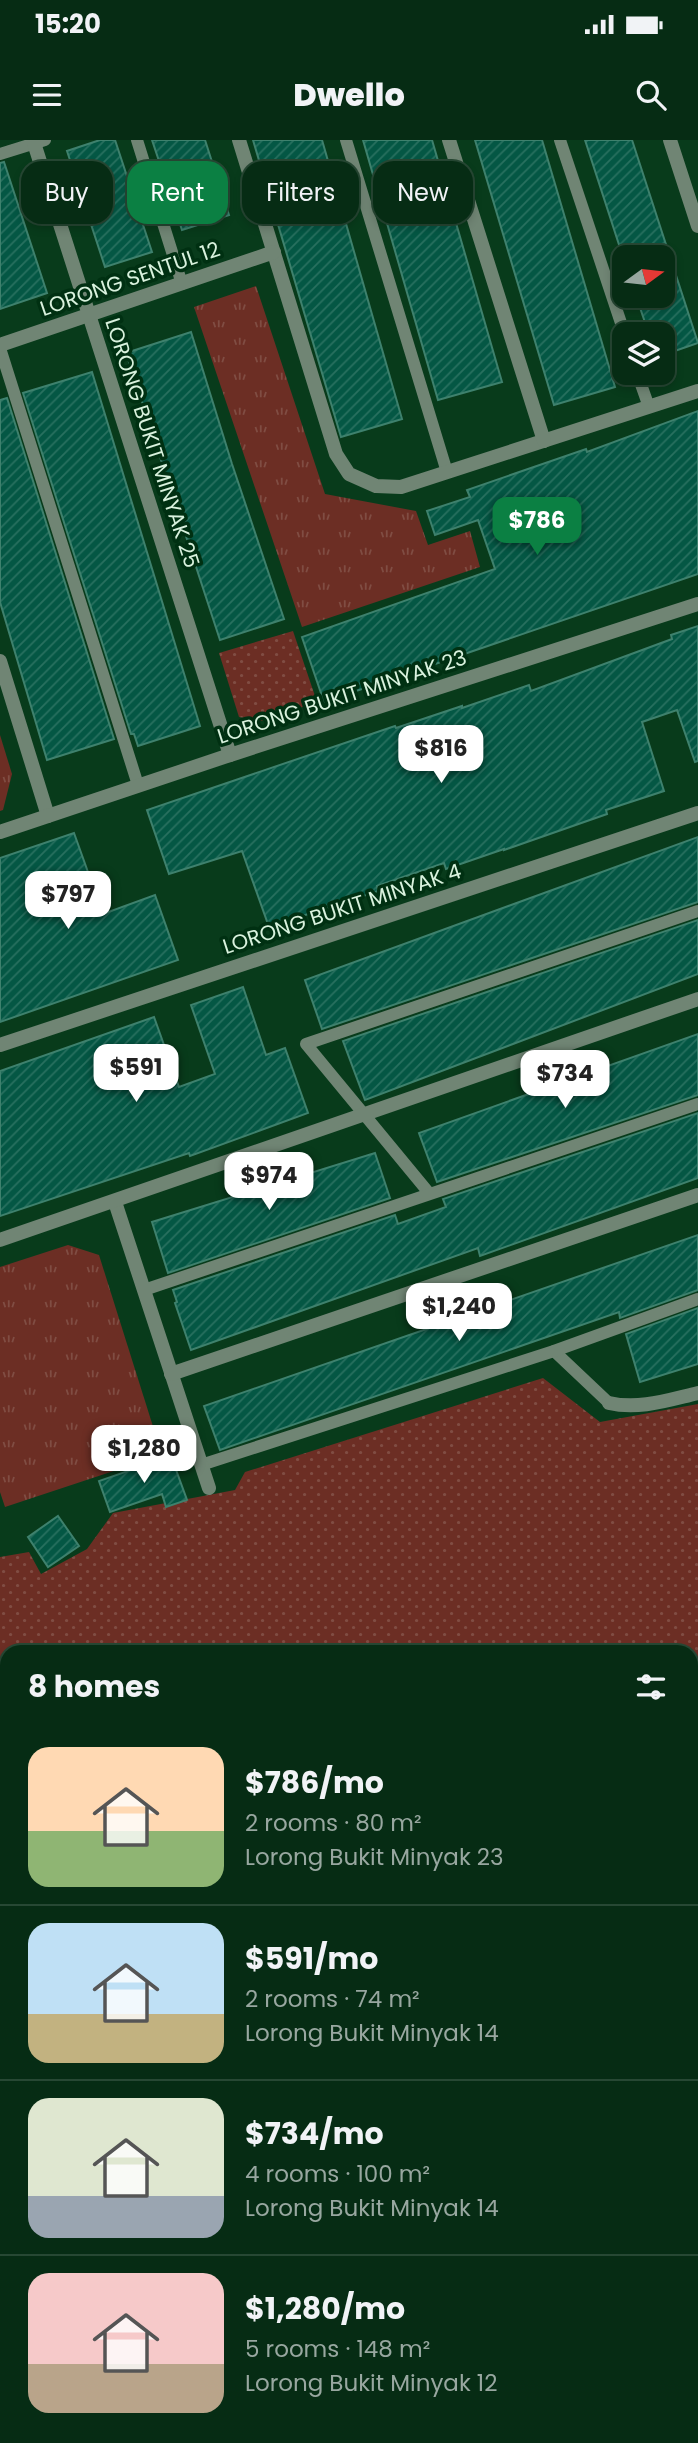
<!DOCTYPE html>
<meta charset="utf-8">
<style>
:root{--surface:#062c14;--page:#143822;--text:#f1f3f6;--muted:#98a7a0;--line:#274834;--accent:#0b8043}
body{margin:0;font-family:Poppins,sans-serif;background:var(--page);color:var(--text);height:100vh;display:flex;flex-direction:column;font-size:26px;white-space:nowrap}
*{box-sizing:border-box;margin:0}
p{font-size:23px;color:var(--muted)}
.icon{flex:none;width:38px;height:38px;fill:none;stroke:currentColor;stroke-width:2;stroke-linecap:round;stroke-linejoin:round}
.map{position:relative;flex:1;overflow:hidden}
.details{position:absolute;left:0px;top:1505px;width:698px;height:798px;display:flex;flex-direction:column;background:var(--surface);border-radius:21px 21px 0 0;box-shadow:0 4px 10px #0003,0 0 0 2px var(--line)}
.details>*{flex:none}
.top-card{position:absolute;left:21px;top:21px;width:656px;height:63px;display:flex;gap:14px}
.needle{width:46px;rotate:75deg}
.tools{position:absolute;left:612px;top:105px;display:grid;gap:14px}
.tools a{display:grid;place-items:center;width:63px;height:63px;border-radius:14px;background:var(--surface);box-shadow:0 4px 10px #0003,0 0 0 2px var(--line);font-size:35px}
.price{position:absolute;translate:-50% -60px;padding:0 16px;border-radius:14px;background:#fff;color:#222;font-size:23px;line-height:46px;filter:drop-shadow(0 2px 4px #0008)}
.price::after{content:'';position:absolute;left:50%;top:42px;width:21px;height:16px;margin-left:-10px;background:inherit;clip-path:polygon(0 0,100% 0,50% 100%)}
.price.on{background:var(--accent);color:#fff}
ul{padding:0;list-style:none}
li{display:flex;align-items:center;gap:21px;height:175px;padding:0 28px}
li+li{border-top:2px solid var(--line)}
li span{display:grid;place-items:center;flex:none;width:196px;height:140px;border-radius:21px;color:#555}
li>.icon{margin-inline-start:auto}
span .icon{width:84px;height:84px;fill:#fffc;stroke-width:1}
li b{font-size:30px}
h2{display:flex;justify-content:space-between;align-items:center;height:84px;padding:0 28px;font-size:30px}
.pill{padding:0 24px;border-radius:21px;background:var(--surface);box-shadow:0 4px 10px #0003,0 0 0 2px var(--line);font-size:24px;line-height:63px}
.pill.on{background:var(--accent);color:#fff}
.status{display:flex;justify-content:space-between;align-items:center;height:49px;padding:0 35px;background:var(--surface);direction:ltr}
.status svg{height:19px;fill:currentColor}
header{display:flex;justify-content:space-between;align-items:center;height:91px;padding:0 28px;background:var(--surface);font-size:32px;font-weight:800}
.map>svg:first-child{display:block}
.grass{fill:url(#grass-dots)}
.forest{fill:url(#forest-firs)}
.park{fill:url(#park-tufts)}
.pitch{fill:#6c2e24}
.building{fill:url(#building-hatch);stroke:#3e816d;stroke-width:2}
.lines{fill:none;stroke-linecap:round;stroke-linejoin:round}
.lane{stroke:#708574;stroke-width:12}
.street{stroke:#708574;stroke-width:14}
.labels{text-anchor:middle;stroke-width:7;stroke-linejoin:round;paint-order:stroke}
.street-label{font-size:21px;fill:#d9f2de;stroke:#003012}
</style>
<div class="status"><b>15:20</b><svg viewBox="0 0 49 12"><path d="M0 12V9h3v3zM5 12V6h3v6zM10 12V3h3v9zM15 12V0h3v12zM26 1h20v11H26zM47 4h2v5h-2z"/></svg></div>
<header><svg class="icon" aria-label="menu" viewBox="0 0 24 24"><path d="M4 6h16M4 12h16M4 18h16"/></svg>Dwello<svg class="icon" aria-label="search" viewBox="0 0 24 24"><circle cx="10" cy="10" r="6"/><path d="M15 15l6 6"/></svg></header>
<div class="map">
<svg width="698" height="2303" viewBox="0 0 698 2303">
<defs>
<pattern id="grass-dots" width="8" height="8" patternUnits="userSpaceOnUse" patternTransform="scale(1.75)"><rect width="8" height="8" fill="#6c2e24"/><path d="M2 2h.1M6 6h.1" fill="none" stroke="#804d43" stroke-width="1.8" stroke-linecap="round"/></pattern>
<pattern id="forest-firs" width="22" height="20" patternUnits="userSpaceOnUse" patternTransform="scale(1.75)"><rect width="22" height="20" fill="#6c2e24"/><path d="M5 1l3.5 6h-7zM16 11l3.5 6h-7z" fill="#804d43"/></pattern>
<pattern id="park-tufts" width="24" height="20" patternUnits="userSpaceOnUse" patternTransform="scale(1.75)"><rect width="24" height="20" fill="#6c2e24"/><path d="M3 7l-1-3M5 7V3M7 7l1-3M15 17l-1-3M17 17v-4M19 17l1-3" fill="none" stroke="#804d43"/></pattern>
<pattern id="building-hatch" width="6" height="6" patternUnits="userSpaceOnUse" patternTransform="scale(1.75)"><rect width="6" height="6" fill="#045744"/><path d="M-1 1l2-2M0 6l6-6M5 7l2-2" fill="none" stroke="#28705f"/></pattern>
</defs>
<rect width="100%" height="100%" fill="#083b1b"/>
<g class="grass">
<path d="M 293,491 L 317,562 L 261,581 L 239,577 L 219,513 Z"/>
<path d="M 543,1238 L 600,1282 L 698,1264 L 698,1539 L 691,1528 L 691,1512 L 681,1512 L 679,1510 L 540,1507 L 506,1512 L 7,1512 L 7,1634 L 0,1635 L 0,1417 L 29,1412 L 41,1434 L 87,1409 L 113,1373 L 235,1350 L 245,1332 Z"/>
</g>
<g class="forest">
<path d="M 540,1507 L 679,1510 L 681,1512 L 506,1512 Z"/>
<path d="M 691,1528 L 698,1539 L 698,1647 L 691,1649 Z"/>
<path d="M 7,1634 L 7,1994 L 0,1995 L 0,1635 Z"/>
<path d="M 691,1953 L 698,1960 L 698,2186 L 691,2189 Z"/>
</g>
<g class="park">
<path d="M 256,146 L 325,354 L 416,371 L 428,405 L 470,391 L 480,427 L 302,487 L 194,167 Z"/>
<path d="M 0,595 L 12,634 L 3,670 L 0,671 Z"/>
<path d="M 68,1105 L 99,1115 L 162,1315 L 5,1367 L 0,1352 L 0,1127 Z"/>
</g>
<path class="pitch" d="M 244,2296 L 400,2296 L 405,2303 L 243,2303 Z"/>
<g class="building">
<path d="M 100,0 L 115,0 L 152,112 L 105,127 L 67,11 Z"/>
<path d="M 152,0 L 205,0 L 229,75 L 182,90 Z"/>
<path d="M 253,0 L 322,0 L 402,279 L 341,297 Z"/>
<path d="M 363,0 L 432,0 L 502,242 L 438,260 Z"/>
<path d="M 475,0 L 542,0 L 615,247 L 554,265 Z"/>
<path d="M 585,0 L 632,0 L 698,203 L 663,215 L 663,194 L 649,194 L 636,156 L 663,156 L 663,117 L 623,117 Z"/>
<path d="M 4,22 L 47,153 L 0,169 L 0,23 Z"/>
<path d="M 191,192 L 232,324 L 284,479 L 220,500 L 126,213 Z"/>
<path d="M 92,232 L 200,586 L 138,606 L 134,594 L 131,594 L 23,253 Z"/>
<path d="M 7,258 L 114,599 L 47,620 L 0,462 L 0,260 Z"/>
<path d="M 698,271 L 698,434 L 324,562 L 302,497 L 495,429 L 478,380 L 435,395 L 427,371 L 470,357 L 467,350 L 586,309 L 587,312 Z"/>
<path d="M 698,486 L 698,621 L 695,622 L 677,570 L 642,582 L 664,651 L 606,670 L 607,674 L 504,710 L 504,709 L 446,729 L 444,723 L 377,746 L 378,751 L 269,787 L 242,711 L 169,734 L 147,670 L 395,586 L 396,588 L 462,566 L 462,568 L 529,545 L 531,551 L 672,499 L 671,495 Z"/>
<path d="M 74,693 L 103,774 L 155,755 L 178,820 L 0,882 L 0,718 Z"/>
<path d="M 698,697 L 698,762 L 322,889 L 305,840 Z"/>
<path d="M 698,780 L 698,834 L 365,960 L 343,901 Z"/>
<path d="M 243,847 L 266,915 L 285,908 L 308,973 L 190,1016 L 189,1013 L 0,1076 L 0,931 L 154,877 L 179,947 L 215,934 L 191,865 Z"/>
<path d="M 698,894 L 698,955 L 437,1042 L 419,993 Z"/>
<path d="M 698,973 L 698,1038 L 480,1116 L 478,1108 L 191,1210 L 175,1163 L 177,1162 L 173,1150 L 395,1075 L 398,1084 L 446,1067 L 443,1059 Z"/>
<path d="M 375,1013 L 390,1058 L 168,1133 L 152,1082 Z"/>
<path d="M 698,1095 L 698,1150 L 620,1178 L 619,1172 L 220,1310 L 204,1266 Z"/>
<path d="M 698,1168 L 698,1224 L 640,1242 L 626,1194 Z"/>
<path d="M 171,1316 L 187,1360 L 166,1367 L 162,1354 L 110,1372 L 99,1341 Z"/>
<path d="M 58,1376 L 79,1406 L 48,1427 L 28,1397 Z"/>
</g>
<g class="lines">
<g class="lane">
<path d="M 137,0 L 182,144"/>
<path d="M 346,0 L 447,332"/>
<path d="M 560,0 L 625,195"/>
<path d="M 0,14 L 45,0"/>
<path d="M 0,208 L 138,645"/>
<path d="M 637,233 L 649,267"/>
<path d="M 429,1053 L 306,904 L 698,771"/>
<path d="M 144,1150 L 698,964"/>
<path d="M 554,1211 L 609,1263"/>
<path d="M 201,1325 L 554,1211 L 698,1159"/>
<path d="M 691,1687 L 698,1685"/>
<path d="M 691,1773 L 698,1780"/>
</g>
<g class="street">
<path d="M 239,0 L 336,314 L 349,334 L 376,346 L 401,347 L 698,251"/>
<path d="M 449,0 L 544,301"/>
<path d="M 670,0 L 698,86"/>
<path d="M 34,3 L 230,615"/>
<path d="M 0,205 L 274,112"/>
<path d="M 0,521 L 48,676"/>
<path d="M 0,692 L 230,615 L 698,464"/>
<path d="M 0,905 L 698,673"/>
<path d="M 115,1062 L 209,1348"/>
<path d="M 0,1100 L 698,859"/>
<path d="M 171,1234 L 698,1055"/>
<path d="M 609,1263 C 639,1270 668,1260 698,1253"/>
<path d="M 677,2296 L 682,2303"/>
</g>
</g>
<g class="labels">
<g class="street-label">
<text transform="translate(130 139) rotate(-19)" y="7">LORONG SENTUL 12</text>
<text transform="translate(152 303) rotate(72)" y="7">LORONG BUKIT MINYAK 25</text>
<text transform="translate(342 557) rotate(-18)" y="7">LORONG BUKIT MINYAK 23</text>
<text transform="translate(342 769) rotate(-18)" y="7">LORONG BUKIT MINYAK 4</text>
</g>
</g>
</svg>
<div class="tools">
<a><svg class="needle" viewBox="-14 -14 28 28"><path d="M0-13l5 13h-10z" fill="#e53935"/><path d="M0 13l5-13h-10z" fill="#98a7a0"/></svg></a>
<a><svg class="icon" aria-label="layers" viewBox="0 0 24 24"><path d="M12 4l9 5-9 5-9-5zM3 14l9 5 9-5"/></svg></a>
</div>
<b class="price on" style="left:537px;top:417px">$786</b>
<b class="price" style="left:441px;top:645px">$816</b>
<b class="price" style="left:68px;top:791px">$797</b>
<b class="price" style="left:136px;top:964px">$591</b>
<b class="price" style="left:565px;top:970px">$734</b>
<b class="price" style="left:269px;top:1072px">$974</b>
<b class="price" style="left:459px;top:1203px">$1,240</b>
<b class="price" style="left:144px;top:1345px">$1,280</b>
<div class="top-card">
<a class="pill">Buy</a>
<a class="pill on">Rent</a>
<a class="pill">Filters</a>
<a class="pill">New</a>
</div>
<section class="details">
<h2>8 homes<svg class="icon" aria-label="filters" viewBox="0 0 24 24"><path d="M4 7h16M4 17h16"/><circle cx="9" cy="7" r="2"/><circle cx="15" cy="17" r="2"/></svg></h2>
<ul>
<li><span style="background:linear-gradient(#ffd9b3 60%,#8fb573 0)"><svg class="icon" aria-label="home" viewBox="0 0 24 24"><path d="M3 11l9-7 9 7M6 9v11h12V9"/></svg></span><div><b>$786/mo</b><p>2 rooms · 80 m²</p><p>Lorong Bukit Minyak 23</p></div></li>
<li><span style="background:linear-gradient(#bfe0f5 65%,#c2b280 0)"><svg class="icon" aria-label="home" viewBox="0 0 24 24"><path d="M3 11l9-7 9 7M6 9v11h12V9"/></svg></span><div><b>$591/mo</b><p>2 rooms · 74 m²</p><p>Lorong Bukit Minyak 14</p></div></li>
<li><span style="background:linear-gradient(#dfe7d0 70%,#9aa5b1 0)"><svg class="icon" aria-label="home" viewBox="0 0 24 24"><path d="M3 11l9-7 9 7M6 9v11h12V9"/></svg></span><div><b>$734/mo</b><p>4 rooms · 100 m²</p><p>Lorong Bukit Minyak 14</p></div></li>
<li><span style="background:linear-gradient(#f6c9c9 65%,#b9a48a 0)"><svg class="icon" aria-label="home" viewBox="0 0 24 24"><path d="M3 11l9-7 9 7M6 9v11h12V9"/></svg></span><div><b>$1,280/mo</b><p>5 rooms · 148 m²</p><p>Lorong Bukit Minyak 12</p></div></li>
</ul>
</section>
</div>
